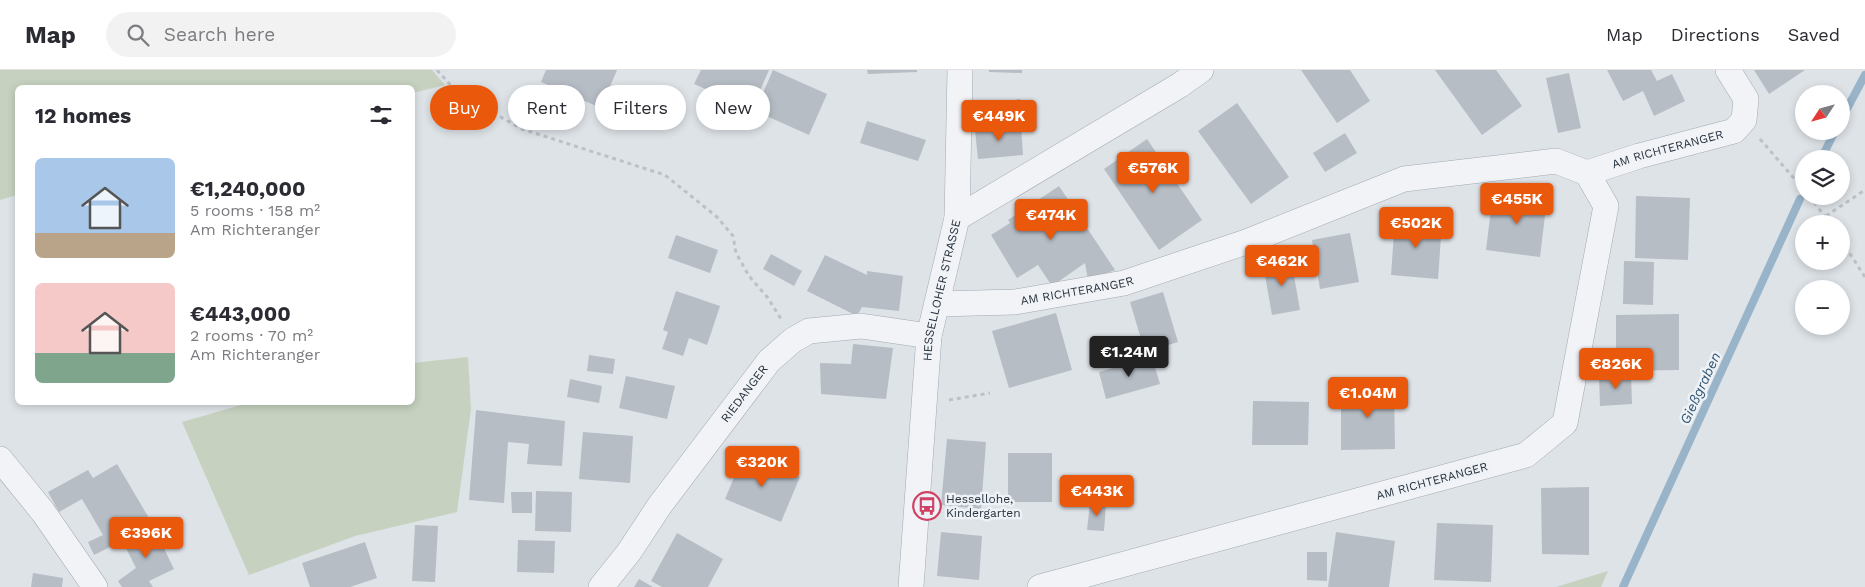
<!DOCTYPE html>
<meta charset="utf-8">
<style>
:root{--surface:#fff;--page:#f2f2f3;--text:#2b2b33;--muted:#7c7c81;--line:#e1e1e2;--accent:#ea580c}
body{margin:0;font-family:"Work Sans",sans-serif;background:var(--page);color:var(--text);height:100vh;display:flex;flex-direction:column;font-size:19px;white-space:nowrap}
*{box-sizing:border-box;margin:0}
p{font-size:16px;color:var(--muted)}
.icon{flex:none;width:28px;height:28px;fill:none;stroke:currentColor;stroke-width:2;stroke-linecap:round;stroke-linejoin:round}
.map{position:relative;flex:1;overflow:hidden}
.sheet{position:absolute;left:15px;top:15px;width:400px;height:320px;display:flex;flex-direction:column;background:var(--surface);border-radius:8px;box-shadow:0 2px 8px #0003}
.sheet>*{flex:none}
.guide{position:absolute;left:430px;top:15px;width:475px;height:45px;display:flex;gap:10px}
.needle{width:32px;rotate:234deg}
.controls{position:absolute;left:1795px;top:15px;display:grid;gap:10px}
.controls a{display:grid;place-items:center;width:55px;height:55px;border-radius:50%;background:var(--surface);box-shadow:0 2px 8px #0003;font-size:25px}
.price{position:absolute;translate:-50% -42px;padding:0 11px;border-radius:5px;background:var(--accent);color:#fff;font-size:16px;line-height:32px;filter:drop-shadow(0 1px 2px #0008)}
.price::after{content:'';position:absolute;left:50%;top:30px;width:15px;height:11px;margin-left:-8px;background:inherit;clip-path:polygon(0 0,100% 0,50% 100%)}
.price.active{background:#222;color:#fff}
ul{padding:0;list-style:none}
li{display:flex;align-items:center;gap:15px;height:125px;padding:0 20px}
li span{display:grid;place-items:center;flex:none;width:140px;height:100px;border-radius:8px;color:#555}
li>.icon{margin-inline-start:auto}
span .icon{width:60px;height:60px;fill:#fffc;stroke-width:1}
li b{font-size:21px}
h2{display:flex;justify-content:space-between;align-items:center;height:60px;padding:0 20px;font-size:21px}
.pill{padding:0 18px;border-radius:22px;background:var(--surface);box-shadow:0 2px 8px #0003;font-size:18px;line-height:45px}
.pill.active{background:var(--accent);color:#fff}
header{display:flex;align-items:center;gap:30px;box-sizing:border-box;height:70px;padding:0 25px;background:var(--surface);border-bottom:1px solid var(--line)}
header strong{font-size:24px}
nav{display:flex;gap:28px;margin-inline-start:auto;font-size:18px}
.search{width:350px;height:45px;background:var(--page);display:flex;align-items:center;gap:12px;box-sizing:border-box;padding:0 18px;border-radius:28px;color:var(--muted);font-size:19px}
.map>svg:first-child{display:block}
.green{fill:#c6d2bf}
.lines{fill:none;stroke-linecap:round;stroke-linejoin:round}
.stream{stroke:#99b4c9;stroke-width:8}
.building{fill:#b6bdc5}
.street-casing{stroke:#a3aab2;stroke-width:26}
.path{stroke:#bcc1c6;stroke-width:3;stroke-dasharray:4 4;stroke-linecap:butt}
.street{stroke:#f1f3f6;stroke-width:25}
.labels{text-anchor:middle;stroke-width:5;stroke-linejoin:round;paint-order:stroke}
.street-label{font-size:12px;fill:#27323f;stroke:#eef2f6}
.poi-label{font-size:12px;fill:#27323f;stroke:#eef2f6;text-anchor:start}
.water-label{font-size:14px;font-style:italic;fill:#315573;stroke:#eef2f6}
</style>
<header>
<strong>Map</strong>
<div class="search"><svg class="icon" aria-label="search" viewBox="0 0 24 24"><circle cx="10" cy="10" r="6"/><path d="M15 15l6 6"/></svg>Search here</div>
<nav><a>Map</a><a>Directions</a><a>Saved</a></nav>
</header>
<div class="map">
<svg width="1865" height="517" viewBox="0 0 1865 517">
<rect width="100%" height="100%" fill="#dee3e8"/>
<g class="green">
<path d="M 0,0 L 432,0 L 445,15 L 413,23 L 412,18 L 18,18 L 17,125 L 0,130 Z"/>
<path d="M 468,287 L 471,339 L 457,442 L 355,466 L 249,505 L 182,352 L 248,333 L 412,332 L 413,293 Z"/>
<path d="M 1608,501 L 1601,517 L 1556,517 Z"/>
</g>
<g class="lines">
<g class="stream">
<path d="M 1841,50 L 1865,5"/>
<path d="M 1821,89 L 1835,61"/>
<path d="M 1623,517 L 1800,129"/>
</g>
</g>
<g class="building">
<path d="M 546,0 L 617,0 L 601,38 L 541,12 Z"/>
<path d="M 701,0 L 769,0 L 752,39 L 694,14 Z"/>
<path d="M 773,0 L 827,24 L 809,65 L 755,41 Z"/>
<path d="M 867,0 L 917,0 L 917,2 L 868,4 Z"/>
<path d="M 989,0 L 1022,0 L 1022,3 L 989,2 Z"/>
<path d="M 1301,0 L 1350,0 L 1370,31 L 1337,53 Z"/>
<path d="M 1435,0 L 1496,0 L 1522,36 L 1482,65 Z"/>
<path d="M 1607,0 L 1651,0 L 1657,11 L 1672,4 L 1685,31 L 1654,46 L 1643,21 L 1623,31 Z"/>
<path d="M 1754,0 L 1805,0 L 1769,24 Z"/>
<path d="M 1569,3 L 1581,58 L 1558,63 L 1546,8 Z"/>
<path d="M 539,17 L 563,27 L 554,50 L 530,40 Z"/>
<path d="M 1020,29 L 1023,49 L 996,55 L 992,34 Z"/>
<path d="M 1237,33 L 1289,107 L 1251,134 L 1198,61 Z"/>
<path d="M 867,51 L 926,70 L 918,91 L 860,73 Z"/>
<path d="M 1021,56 L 1023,85 L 978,89 L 975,60 Z"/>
<path d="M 1345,63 L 1357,83 L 1325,102 L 1313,83 Z"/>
<path d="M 1147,69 L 1202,150 L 1159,180 L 1104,99 Z"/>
<path d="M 1059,116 L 1115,200 L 1088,210 L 1085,193 L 1052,216 L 1038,195 L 1017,208 L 991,165 L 1010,153 L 1008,150 Z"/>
<path d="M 1493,123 L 1547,129 L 1540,187 L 1486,180 Z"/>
<path d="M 1636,126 L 1690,128 L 1688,190 L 1635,188 Z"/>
<path d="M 1395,149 L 1442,153 L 1438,209 L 1391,205 Z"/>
<path d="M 1350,163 L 1359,212 L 1320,219 L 1312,170 Z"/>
<path d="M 676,165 L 718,180 L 710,203 L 668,188 Z"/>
<path d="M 771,184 L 802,201 L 794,216 L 763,199 Z"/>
<path d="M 825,185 L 867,205 L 867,201 L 903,206 L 899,241 L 862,237 L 857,246 L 807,221 Z"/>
<path d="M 1291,189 L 1300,240 L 1272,245 L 1263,194 Z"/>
<path d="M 1624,191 L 1654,192 L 1653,235 L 1623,234 Z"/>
<path d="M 676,221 L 720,236 L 707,275 L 689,268 L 683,286 L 662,279 L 668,262 L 663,260 Z"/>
<path d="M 1163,222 L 1178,272 L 1145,282 L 1130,232 Z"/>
<path d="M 1056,243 L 1072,300 L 1009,318 L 992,261 Z"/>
<path d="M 1679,244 L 1679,300 L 1616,301 L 1616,245 Z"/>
<path d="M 853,274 L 893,278 L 886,329 L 821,324 L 820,293 L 851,294 Z"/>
<path d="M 589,285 L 615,289 L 613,304 L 587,301 Z"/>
<path d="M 1152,287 L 1160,314 L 1106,329 L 1099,302 Z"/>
<path d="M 1631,304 L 1632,334 L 1600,336 L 1599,306 Z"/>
<path d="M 626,306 L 675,316 L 667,349 L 619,338 Z"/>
<path d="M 570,309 L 602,316 L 599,333 L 567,327 Z"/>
<path d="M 1341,319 L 1394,319 L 1395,379 L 1341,380 Z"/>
<path d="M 1253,331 L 1309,332 L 1308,375 L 1252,375 Z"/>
<path d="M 476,340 L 565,351 L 562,396 L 527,394 L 529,374 L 508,372 L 504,433 L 469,430 Z"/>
<path d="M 583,362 L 633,366 L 630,413 L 579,409 Z"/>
<path d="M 947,369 L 986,372 L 981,439 L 941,435 Z"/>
<rect x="1008" y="383" width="44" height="49"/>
<path d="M 744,384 L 800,407 L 781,452 L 725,429 Z"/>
<path d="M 117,394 L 149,448 L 119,466 L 122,471 L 94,485 L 88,472 L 103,465 L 82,429 L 59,442 L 48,422 L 88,400 L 93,408 Z"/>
<path d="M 1589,417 L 1589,485 L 1542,484 L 1541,418 Z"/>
<path d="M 536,421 L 572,422 L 571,462 L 535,461 Z"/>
<path d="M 511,422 L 532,422 L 532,443 L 512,443 Z"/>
<path d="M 1090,433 L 1106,435 L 1104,461 L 1087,460 Z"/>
<path d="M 1437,453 L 1493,455 L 1491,512 L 1434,510 Z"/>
<path d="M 415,455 L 438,456 L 435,512 L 412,511 Z"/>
<path d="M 153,456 L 174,499 L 149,511 L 153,517 L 122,517 L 118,511 L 136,498 L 122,470 Z"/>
<path d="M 941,462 L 982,466 L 979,510 L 937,506 Z"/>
<path d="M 1336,462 L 1395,471 L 1389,517 L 1328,517 Z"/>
<path d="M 677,463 L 723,489 L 708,517 L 662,517 L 651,511 Z"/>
<path d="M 518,470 L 555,471 L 554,503 L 517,502 Z"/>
<path d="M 365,472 L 377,508 L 350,517 L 310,517 L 302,493 Z"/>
<path d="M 1307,482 L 1327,482 L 1327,511 L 1307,510 Z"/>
<path d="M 33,503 L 63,508 L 62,517 L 31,517 Z"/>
<path d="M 639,509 L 653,517 L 634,517 Z"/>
</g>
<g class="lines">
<defs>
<g id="street">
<path id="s1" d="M 1587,103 L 1639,86 L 1734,61 L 1744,50 L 1746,29 L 1728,0"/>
<path d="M 957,148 L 1180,15 L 1201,0"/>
<path id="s2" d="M 937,234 L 1015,232 L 1124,213 L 1246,172 L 1404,109 L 1556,91 L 1587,103 L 1606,136 L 1565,353 L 1526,385 L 1040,517"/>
<path d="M 0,389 L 43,442 L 95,517"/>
<path id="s3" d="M 601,517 L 629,482 L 660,435 L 769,291 L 793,270 L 809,261 L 861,256 L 929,266"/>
<path id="s4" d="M 911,517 L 929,266 L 957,148 L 960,0"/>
</g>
</defs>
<use href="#street" class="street-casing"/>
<g class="path">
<path d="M 437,0 L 464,30 L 488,40 L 522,59 L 665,105 L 717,147 L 733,166 L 736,183 L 749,206 L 768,228 L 781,249"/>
<path d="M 1760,69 L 1804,120"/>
<path d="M 1809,126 L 1831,154"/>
<path d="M 1826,146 L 1865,120"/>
<path d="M 1841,170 L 1865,207"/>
<path d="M 949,330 L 990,323"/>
</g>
<use href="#street" class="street"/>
</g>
<defs>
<symbol id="bus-ring" viewBox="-11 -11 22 22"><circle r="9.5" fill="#eef2f6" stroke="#cf4264" stroke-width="1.5"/><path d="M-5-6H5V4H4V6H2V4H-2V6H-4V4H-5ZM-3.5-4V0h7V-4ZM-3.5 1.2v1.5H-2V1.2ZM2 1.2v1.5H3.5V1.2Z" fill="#cf4264"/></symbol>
</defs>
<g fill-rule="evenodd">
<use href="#bus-ring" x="911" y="420" width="32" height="32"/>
</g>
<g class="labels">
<g class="street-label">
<text dy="4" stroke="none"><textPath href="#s1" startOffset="84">AM RICHTERANGER</textPath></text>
<text dy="4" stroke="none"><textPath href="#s2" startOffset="141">AM RICHTERANGER</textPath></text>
<text dy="4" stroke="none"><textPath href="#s4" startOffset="299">HESSELLOHER STRASSE</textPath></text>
<text dy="4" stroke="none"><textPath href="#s3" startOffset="241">RIEDANGER</textPath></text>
<text transform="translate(1432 411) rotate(-15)" y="4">AM RICHTERANGER</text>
</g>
<g class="poi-label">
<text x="946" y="433">Hessellohe,<tspan x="946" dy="14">Kindergarten</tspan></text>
</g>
<g class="water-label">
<text transform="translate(1700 318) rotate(-65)" y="5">Gießgraben</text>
</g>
</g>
</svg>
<div class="controls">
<a><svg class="needle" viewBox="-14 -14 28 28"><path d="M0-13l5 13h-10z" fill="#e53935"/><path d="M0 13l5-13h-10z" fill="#7c7c81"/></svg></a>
<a><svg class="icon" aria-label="layers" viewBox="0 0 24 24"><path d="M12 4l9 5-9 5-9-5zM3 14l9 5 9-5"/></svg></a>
<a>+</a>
<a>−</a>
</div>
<b class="price" style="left:999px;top:72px">€449K</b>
<b class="price" style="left:1153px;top:124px">€576K</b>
<b class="price" style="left:1517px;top:155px">€455K</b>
<b class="price" style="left:1051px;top:171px">€474K</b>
<b class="price" style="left:1416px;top:179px">€502K</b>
<b class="price" style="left:1282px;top:217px">€462K</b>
<b class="price active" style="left:1129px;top:308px">€1.24M</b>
<b class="price" style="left:1616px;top:320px">€826K</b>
<b class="price" style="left:1368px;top:349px">€1.04M</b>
<b class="price" style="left:762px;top:418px">€320K</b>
<b class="price" style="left:1097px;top:447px">€443K</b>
<b class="price" style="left:146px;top:489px">€396K</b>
<div class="guide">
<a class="pill active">Buy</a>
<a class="pill">Rent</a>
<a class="pill">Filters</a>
<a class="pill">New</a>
</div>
<section class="sheet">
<h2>12 homes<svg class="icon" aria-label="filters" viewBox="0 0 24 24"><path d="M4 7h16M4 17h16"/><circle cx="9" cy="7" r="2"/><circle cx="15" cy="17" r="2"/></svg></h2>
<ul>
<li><span style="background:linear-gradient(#a9c7e8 75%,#b9a48a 0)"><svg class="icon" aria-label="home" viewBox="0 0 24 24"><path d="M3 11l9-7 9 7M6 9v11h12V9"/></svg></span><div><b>€1,240,000</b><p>5 rooms · 158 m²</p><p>Am Richteranger</p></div></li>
<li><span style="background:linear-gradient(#f6c9c9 70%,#7fa58c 0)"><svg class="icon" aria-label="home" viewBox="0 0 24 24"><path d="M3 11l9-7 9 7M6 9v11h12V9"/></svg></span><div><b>€443,000</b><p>2 rooms · 70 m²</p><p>Am Richteranger</p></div></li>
</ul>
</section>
</div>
